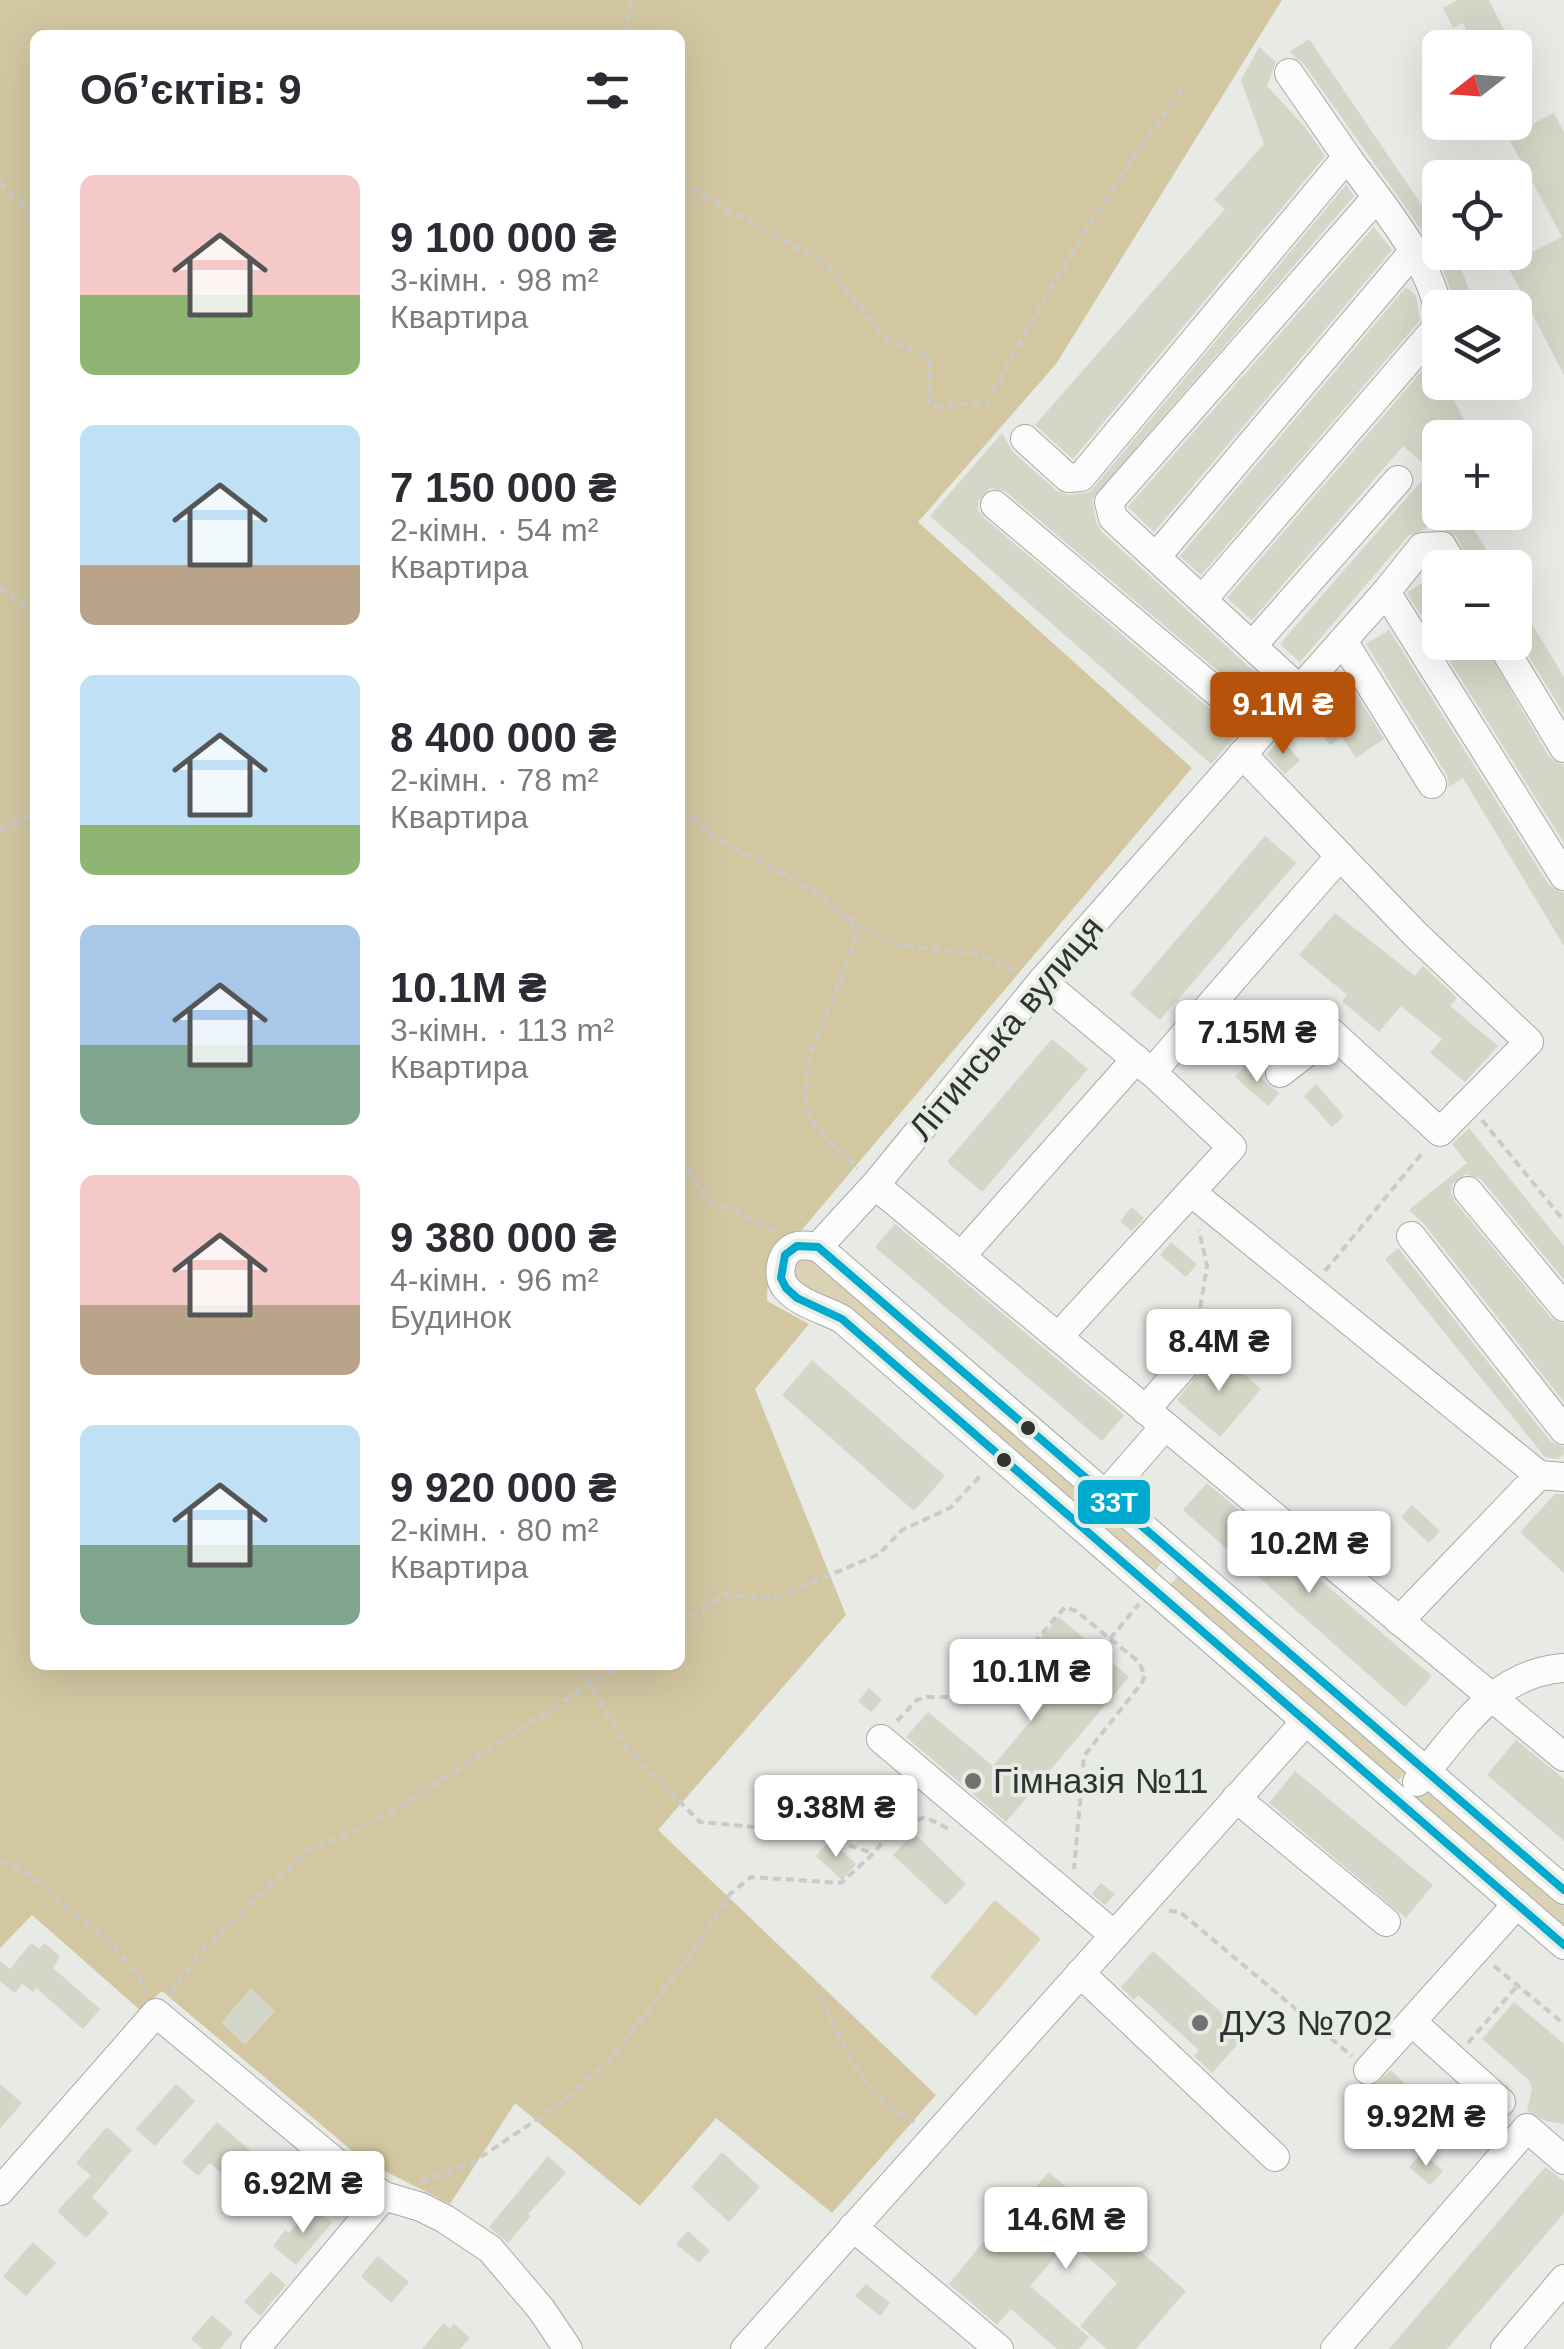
<!DOCTYPE html>
<html lang="uk">
<meta charset="utf-8">
<style>
:root{--surface:#fff;--page:#f2f2f3;--text:#2b2b33;--muted:#7c7c81;--accent:#b45309}
body{margin:0;font-family:Arial,sans-serif;background:var(--page);color:var(--text);height:100vh;display:flex;flex-direction:column;font-size:38px;white-space:nowrap}
*{box-sizing:border-box;margin:0}
p{font-size:32px;color:var(--muted)}
.icon{flex:none;width:55px;height:55px;fill:none;stroke:currentColor;stroke-width:2;stroke-linecap:round;stroke-linejoin:round}
.map{position:relative;flex:1;overflow:hidden}
.drawer{position:absolute;left:30px;top:30px;width:655px;height:1640px;display:flex;flex-direction:column;background:var(--surface);border-radius:15px;box-shadow:0 10px 40px #0002}
.drawer>*{flex:none}
.needle{width:65px;rotate:253deg}
.fabs{position:absolute;left:1422px;top:30px;display:grid;gap:20px}
.fabs a{display:grid;place-items:center;width:110px;height:110px;border-radius:15px;background:var(--surface);box-shadow:0 10px 40px #0002;font-size:50px}
.price{position:absolute;translate:-50% -85px;padding:0 22px;border-radius:10px;background:#fff;color:#222;font-size:32px;line-height:65px;filter:drop-shadow(0 2px 5px #0008)}
.price::after{content:'';position:absolute;left:50%;top:60px;width:30px;height:22px;margin-left:-15px;background:inherit;clip-path:polygon(0 0,100% 0,50% 100%)}
.price.selected{background:var(--accent);color:#fff}
ul{padding:0;list-style:none}
li{display:flex;align-items:center;gap:30px;height:250px;padding:0 50px}
li span{display:grid;place-items:center;flex:none;width:280px;height:200px;border-radius:15px;color:#555}
li>.icon{margin-inline-start:auto}
span .icon{width:120px;height:120px;fill:#fffc;stroke-width:1}
li b{font-size:42px}
h2{display:flex;justify-content:space-between;align-items:center;height:120px;padding:0 50px;font-size:42px}
.map>svg:first-child{display:block}
.green{fill:#dbd2b5}
.forest{fill:#d3c7a2;fill-rule:evenodd}
.building{fill:#d4d6c7}
.lines{fill:none;stroke-linecap:round;stroke-linejoin:round}
.minor-casing{stroke:#a8aaa7;stroke-width:30}
.path{stroke:#c9cac9;stroke-width:4;stroke-dasharray:8 5;stroke-linecap:butt}
.minor{stroke:#fbfcfb;stroke-width:28}
.bus-1-casing{stroke:#e6ece3;stroke-width:15}
.bus-1{stroke:#00a9ce;stroke-width:8}
.bus-dot{fill:#30322f;stroke:#e6ece3;stroke-width:4}
.poi-dot{fill:#70726f;stroke:#e6ece3;stroke-width:4}
.labels{text-anchor:middle;stroke-width:8;stroke-linejoin:round;paint-order:stroke}
.street-label{font-size:35px;fill:#30322f;stroke:#e6ece3}
.poi-label{font-size:35px;fill:#30322f;stroke:#e6ece3;text-anchor:start}
.line-badge{stroke:#e6ece3;stroke-width:4}
.badge-label{font-size:28px;text-anchor:middle;font-weight:bold;fill:#fff}
</style>
<div class="map">
<svg width="1564" height="2349" viewBox="0 0 1564 2349">
<rect width="100%" height="100%" fill="#e7eae5"/>
<g class="green">
<path d="M 799,1255 L 810,1255 L 1166,1557 L 1153,1573 L 795,1281 L 790,1266 Z"/>
<path d="M 1182,1572 L 1408,1769 L 1396,1783 L 1169,1586 Z"/>
<path d="M 1426,1785 L 1564,1906 L 1564,1933 L 1413,1800 Z"/>
<path d="M 995,1900 L 1041,1939 L 976,2016 L 930,1977 Z"/>
</g>
<path class="forest" d="M 0,0 L 1282,0 L 1056,364 L 918,522 L 1192,768 L 794,1239 C 773,1256 767,1274 767,1301 L 809,1324 L 755,1389 L 846,1615 L 658,1830 L 936,2095 L 832,2213 L 716,2118 L 640,2206 L 515,2103 L 450,2204 L 363,2160 L 162,1991 L 140,2010 L 32,1915 L 0,1948 ZM 35,35 L 680,35 L 680,1665 L 35,1665 Z"/>
<g class="building">
<path d="M 1458,0 L 1489,0 L 1513,48 L 1475,48 L 1463,23 L 1453,28 L 1443,8 Z"/>
<path d="M 1309,39 L 1440,232 L 1440,252 L 1455,252 L 1476,308 L 1455,308 L 1447,279 L 1421,229 L 1303,63 L 1289,52 Z"/>
<path d="M 1259,47 L 1276,62 L 1267,86 L 1305,127 L 1325,156 L 1073,459 L 1035,425 L 1225,209 L 1214,200 L 1264,144 L 1241,80 Z"/>
<path d="M 1554,113 L 1564,132 L 1564,375 L 1507,265 L 1562,237 L 1508,137 Z"/>
<path d="M 1346,185 L 1354,196 L 1092,499 L 1096,522 L 1101,531 L 1275,691 L 1261,707 L 1006,492 L 990,488 L 978,501 L 978,510 L 984,518 L 1238,733 L 1211,764 L 930,516 L 1002,433 L 1013,452 L 1057,491 L 1069,495 L 1090,492 Z"/>
<path d="M 1374,227 L 1392,250 L 1154,532 L 1128,507 Z"/>
<path d="M 1406,287 L 1416,296 L 1420,320 L 1201,575 L 1180,556 Z"/>
<path d="M 1440,350 L 1440,382 L 1458,382 L 1454,401 L 1469,428 L 1467,438 L 1440,438 L 1440,512 L 1464,512 L 1497,568 L 1472,568 L 1457,537 L 1441,529 L 1435,518 L 1425,529 L 1408,536 L 1300,662 L 1280,644 L 1431,470 L 1403,446 L 1252,620 L 1227,598 Z"/>
<path d="M 1433,575 L 1440,586 L 1440,642 L 1483,642 L 1549,757 L 1564,765 L 1564,843 L 1407,593 Z"/>
<path d="M 1515,596 L 1564,677 L 1564,714 L 1515,633 Z"/>
<path d="M 1389,630 L 1549,885 L 1564,893 L 1564,946 L 1463,778 L 1449,787 L 1447,775 L 1366,644 Z"/>
<path d="M 1346,678 L 1384,739 L 1356,758 L 1342,737 L 1330,745 L 1315,724 L 1340,707 L 1328,690 Z"/>
<path d="M 1281,740 L 1300,760 L 1285,774 L 1266,754 Z"/>
<path d="M 1265,836 L 1296,863 L 1160,1020 L 1130,994 Z"/>
<path d="M 1335,913 L 1415,976 L 1423,966 L 1457,998 L 1450,1006 L 1498,1046 L 1465,1082 L 1430,1053 L 1442,1039 L 1401,1006 L 1379,1032 L 1342,1001 L 1347,995 L 1299,955 Z"/>
<path d="M 1052,1039 L 1088,1069 L 982,1192 L 947,1162 Z"/>
<path d="M 1245,1065 L 1279,1093 L 1268,1106 L 1235,1077 Z"/>
<path d="M 1316,1084 L 1344,1116 L 1332,1127 L 1304,1096 Z"/>
<path d="M 1469,1128 L 1564,1246 L 1564,1280 L 1481,1179 L 1466,1174 L 1452,1184 L 1451,1193 L 1455,1202 L 1551,1318 L 1564,1324 L 1564,1402 L 1425,1225 L 1409,1210 L 1467,1163 L 1452,1144 Z"/>
<path d="M 1131,1207 L 1144,1218 L 1132,1231 L 1120,1222 Z"/>
<path d="M 895,1224 L 1124,1415 L 1102,1441 L 875,1247 Z"/>
<path d="M 1171,1242 L 1197,1264 L 1186,1277 L 1160,1255 Z"/>
<path d="M 1398,1248 L 1550,1441 L 1564,1447 L 1564,1454 L 1558,1459 L 1545,1457 L 1385,1259 Z"/>
<path d="M 1217,1351 L 1261,1389 L 1220,1437 L 1177,1400 Z"/>
<path d="M 812,1360 L 945,1476 L 914,1511 L 782,1395 Z"/>
<path d="M 1207,1483 L 1432,1676 L 1405,1707 L 1183,1510 Z"/>
<path d="M 1555,1494 L 1564,1494 L 1564,1573 L 1520,1532 Z"/>
<path d="M 1412,1505 L 1440,1531 L 1429,1543 L 1401,1517 Z"/>
<path d="M 1059,1617 L 1129,1677 L 1006,1822 L 906,1737 L 928,1712 L 993,1766 L 1060,1686 L 1025,1656 Z"/>
<path d="M 869,1688 L 882,1700 L 871,1712 L 858,1701 Z"/>
<path d="M 1516,1740 L 1564,1779 L 1564,1841 L 1487,1775 Z"/>
<path d="M 1295,1771 L 1433,1885 L 1406,1918 L 1269,1803 Z"/>
<path d="M 914,1833 L 966,1884 L 946,1905 L 893,1855 Z"/>
<path d="M 830,1840 L 856,1864 L 842,1880 L 816,1856 Z"/>
<path d="M 1101,1883 L 1115,1894 L 1105,1905 L 1092,1894 Z"/>
<path d="M 31,1943 L 39,1949 L 44,1943 L 60,1956 L 53,1968 L 100,2009 L 83,2029 L 36,1988 L 33,1992 L 22,1984 L 15,1993 L 0,1981 L 0,1961 L 10,1969 Z"/>
<path d="M 1153,1951 L 1246,2035 L 1212,2073 L 1194,2056 L 1199,2050 L 1138,1995 L 1134,2000 L 1121,1987 Z"/>
<path d="M 251,1988 L 275,2011 L 245,2045 L 221,2023 Z"/>
<path d="M 1514,2002 L 1564,2044 L 1564,2124 L 1546,2121 L 1527,2111 L 1532,2088 L 1529,2080 L 1482,2039 Z"/>
<path d="M 1391,2070 L 1409,2088 L 1392,2106 L 1372,2088 Z"/>
<path d="M 0,2084 L 22,2103 L 0,2129 Z"/>
<path d="M 176,2084 L 195,2101 L 155,2146 L 136,2129 Z"/>
<path d="M 217,2122 L 253,2153 L 230,2180 L 210,2163 L 198,2176 L 182,2162 Z"/>
<path d="M 107,2127 L 132,2150 L 92,2197 L 109,2213 L 86,2238 L 57,2211 L 91,2175 L 76,2163 Z"/>
<path d="M 722,2152 L 760,2187 L 729,2222 L 691,2187 Z"/>
<path d="M 1422,2153 L 1443,2171 L 1430,2185 L 1409,2167 Z"/>
<path d="M 548,2156 L 566,2173 L 528,2214 L 531,2216 L 508,2243 L 489,2227 Z"/>
<path d="M 1545,2167 L 1564,2181 L 1564,2213 L 1447,2349 L 1389,2349 Z"/>
<path d="M 1049,2172 L 1186,2291 L 1136,2349 L 1107,2349 L 1080,2326 L 1117,2283 L 1069,2241 L 1030,2286 L 1089,2337 L 1079,2349 L 1057,2349 L 1011,2309 L 997,2325 L 949,2284 L 1007,2213 L 1010,2216 Z"/>
<path d="M 312,2206 L 332,2223 L 296,2265 L 273,2246 L 285,2230 L 289,2233 Z"/>
<path d="M 688,2231 L 710,2251 L 699,2263 L 676,2244 Z"/>
<path d="M 33,2242 L 56,2263 L 26,2296 L 3,2276 Z"/>
<path d="M 378,2256 L 409,2282 L 391,2303 L 361,2276 Z"/>
<path d="M 271,2272 L 286,2285 L 260,2316 L 244,2302 Z"/>
<path d="M 866,2284 L 890,2303 L 880,2316 L 855,2296 Z"/>
<path d="M 212,2315 L 233,2333 L 220,2349 L 203,2349 L 191,2339 Z"/>
<path d="M 444,2323 L 450,2329 L 454,2324 L 470,2338 L 460,2349 L 422,2349 Z"/>
</g>
<g class="lines">
<defs>
<g id="minor">
<path d="M 1289,73 L 1347,157"/>
<path d="M 1025,439 L 1068,478 L 1081,477 L 1347,157 C 1374,195 1448,281 1437,327 L 1202,600"/>
<path d="M 995,505 L 1263,731"/>
<path d="M 1156,557 L 1413,252"/>
<path d="M 1386,592 L 1564,876"/>
<path d="M 1343,641 L 1432,784"/>
<path d="M 1500,642 L 1564,748"/>
<path d="M 1252,646 L 1398,480"/>
<path d="M 1300,690 L 1113,518 L 1109,502 L 1376,198"/>
<path d="M 1042,981 L 1150,1071"/>
<path d="M 1280,1073 L 1332,1033 L 1440,1132 L 1529,1042 L 1415,934 L 1340,856"/>
<path d="M 875,1185 L 1564,1757"/>
<path d="M 1468,1191 L 1564,1307"/>
<path d="M 1191,1192 L 1539,1475"/>
<path d="M 1411,1236 L 1564,1430"/>
<path d="M 818,1247 C 810,1246 802,1244 794,1247 C 780,1254 776,1276 786,1288 C 798,1303 825,1310 842,1319 L 1564,1945"/>
<path d="M 818,1247 L 1564,1890"/>
<path d="M 818,1247 L 875,1185 L 1042,981 L 1386,592 L 1422,547 L 1442,546 L 1455,568"/>
<path d="M 961,1256 L 1136,1059"/>
<path d="M 1058,1337 L 1232,1147 L 1152,1072 L 1340,856 L 1242,754"/>
<path d="M 1145,1410 L 1191,1358"/>
<path d="M 1106,1494 L 1165,1426"/>
<path d="M 1399,1621 L 1539,1475 L 1564,1477"/>
<path d="M 881,1739 L 1114,1935"/>
<path d="M 1417,1782 C 1460,1733 1492,1673 1564,1668"/>
<path d="M 1236,1798 L 1386,1922"/>
<path d="M 1080,1973 L 1275,2157"/>
<path d="M 1412,2022 L 1501,2102"/>
<path d="M 1368,2070 L 1517,1904"/>
<path d="M 0,2191 L 156,2013 L 345,2170 L 384,2196 L 421,2207 L 445,2219 L 490,2249 L 541,2309 L 568,2349"/>
<path d="M 853,2227 L 999,2349"/>
<path d="M 255,2349 L 384,2196"/>
<path d="M 745,2349 L 1305,1722"/>
<path d="M 1335,2349 L 1527,2128 L 1564,2160"/>
<path d="M 1505,2349 L 1564,2279"/>
</g>
</defs>
<use href="#minor" class="minor-casing"/>
<g class="path">
<path d="M 624,35 L 632,0"/>
<path d="M 680,182 L 827,265 L 886,339 L 929,357 L 929,406 L 987,403 C 1045,294 1110,186 1183,88"/>
<path d="M 0,183 L 35,218"/>
<path d="M 0,587 L 35,615"/>
<path d="M 680,808 C 692,818 704,829 717,838 C 762,867 823,885 856,930 C 849,985 789,1060 810,1116 C 818,1135 843,1153 858,1168"/>
<path d="M 0,831 L 35,813"/>
<path d="M 848,918 L 894,944 L 976,954 L 1017,973"/>
<path d="M 1205,1046 L 1257,1065"/>
<path d="M 1482,1120 L 1564,1221"/>
<path d="M 680,1158 L 707,1199 L 776,1231"/>
<path d="M 1325,1271 L 1424,1151"/>
<path d="M 1196,1333 L 1207,1266 L 1199,1230"/>
<path d="M 680,1624 L 725,1594 L 776,1598 L 879,1554 L 902,1530 L 950,1508 L 982,1474"/>
<path d="M 1110,1639 L 1139,1604"/>
<path d="M 580,1665 L 627,1749 L 700,1822 L 808,1832 L 872,1853"/>
<path d="M 897,1721 L 917,1700 L 927,1697 L 971,1697 L 991,1692 L 1065,1607 L 1076,1611 L 1139,1662 L 1145,1676 L 1141,1684 L 1084,1756 L 1074,1869"/>
<path d="M 0,1861 C 32,1870 47,1890 71,1910 C 104,1938 125,1951 146,1991"/>
<path d="M 1169,1911 L 1180,1912 L 1352,2056"/>
<path d="M 1494,1966 L 1564,2024"/>
<path d="M 171,1993 L 202,1950 L 306,1852 L 388,1815 L 619,1665"/>
<path d="M 820,1995 C 844,2048 860,2092 914,2122"/>
<path d="M 1468,2043 L 1517,1986"/>
<path d="M 421,2182 L 472,2163 L 563,2102 L 610,2060 L 689,1957 L 730,1894 L 751,1877 L 841,1883 L 874,1853 L 892,1830 L 925,1817 L 949,1829"/>
</g>
<use href="#minor" class="minor"/>
<defs>
<path id="bus-1" d="M 1564,1890 L 818,1247 L 797,1246 L 785,1255 L 781,1278 L 786,1288 L 797,1298 L 842,1319 L 1564,1945"/>
</defs>
<use href="#bus-1" class="bus-1-casing"/>
<use href="#bus-1" class="bus-1"/>
</g>
<g class="bus-dot">
<circle cx="1028" cy="1428" r="9"/>
<circle cx="1004" cy="1460" r="9"/>
</g>
<g class="poi-dot">
<circle cx="973" cy="1781" r="10"/>
<circle cx="1200" cy="2023" r="10"/>
</g>
<g class="labels">
<g class="street-label">
<text transform="translate(1006 1028) rotate(-50)" y="12">Літинська вулиця</text>
</g>
<g class="poi-label">
<text x="993" y="1793">Гімназія №11</text>
<text x="1220" y="2035">ДУЗ №702</text>
</g>
</g>
<rect class="line-badge" x="1076" y="1478" width="76" height="48" rx="10" fill="#00a9ce"/>
<g class="badge-label">
<text x="1114" y="1512">33T</text>
</g>
</svg>
<div class="fabs">
<a><svg class="needle" viewBox="-14 -14 28 28"><path d="M0-13l5 13h-10z" fill="#e53935"/><path d="M0 13l5-13h-10z" fill="#7c7c81"/></svg></a>
<a><svg class="icon" aria-label="locate" viewBox="0 0 24 24"><circle cx="12" cy="12" r="6"/><path d="M12 2v4M12 18v4M2 12h4M18 12h4"/></svg></a>
<a><svg class="icon" aria-label="layers" viewBox="0 0 24 24"><path d="M12 4l9 5-9 5-9-5zM3 14l9 5 9-5"/></svg></a>
<a>+</a>
<a>−</a>
</div>
<b class="price selected" style="left:1283px;top:757px">9.1M ₴</b>
<b class="price" style="left:1257px;top:1085px">7.15M ₴</b>
<b class="price" style="left:1219px;top:1394px">8.4M ₴</b>
<b class="price" style="left:1309px;top:1596px">10.2M ₴</b>
<b class="price" style="left:1031px;top:1724px">10.1M ₴</b>
<b class="price" style="left:836px;top:1860px">9.38M ₴</b>
<b class="price" style="left:1426px;top:2169px">9.92M ₴</b>
<b class="price" style="left:303px;top:2236px">6.92M ₴</b>
<b class="price" style="left:1066px;top:2272px">14.6M ₴</b>
<section class="drawer">
<h2>Об’єктів: 9<svg class="icon" aria-label="filters" viewBox="0 0 24 24"><path d="M4 7h16M4 17h16"/><circle cx="9" cy="7" r="2"/><circle cx="15" cy="17" r="2"/></svg></h2>
<ul>
<li><span style="background:linear-gradient(#f6c9c9 60%,#8fb573 0)"><svg class="icon" aria-label="home" viewBox="0 0 24 24"><path d="M3 11l9-7 9 7M6 9v11h12V9"/></svg></span><div><b>9 100 000 ₴</b><p>3-кімн. · 98 m²</p><p>Квартира</p></div></li>
<li><span style="background:linear-gradient(#bfe0f5 70%,#b9a48a 0)"><svg class="icon" aria-label="home" viewBox="0 0 24 24"><path d="M3 11l9-7 9 7M6 9v11h12V9"/></svg></span><div><b>7 150 000 ₴</b><p>2-кімн. · 54 m²</p><p>Квартира</p></div></li>
<li><span style="background:linear-gradient(#bfe0f5 75%,#8fb573 0)"><svg class="icon" aria-label="home" viewBox="0 0 24 24"><path d="M3 11l9-7 9 7M6 9v11h12V9"/></svg></span><div><b>8 400 000 ₴</b><p>2-кімн. · 78 m²</p><p>Квартира</p></div></li>
<li><span style="background:linear-gradient(#a9c7e8 60%,#7fa58c 0)"><svg class="icon" aria-label="home" viewBox="0 0 24 24"><path d="M3 11l9-7 9 7M6 9v11h12V9"/></svg></span><div><b>10.1M ₴</b><p>3-кімн. · 113 m²</p><p>Квартира</p></div></li>
<li><span style="background:linear-gradient(#f6c9c9 65%,#b9a48a 0)"><svg class="icon" aria-label="home" viewBox="0 0 24 24"><path d="M3 11l9-7 9 7M6 9v11h12V9"/></svg></span><div><b>9 380 000 ₴</b><p>4-кімн. · 96 m²</p><p>Будинок</p></div></li>
<li><span style="background:linear-gradient(#bfe0f5 60%,#7fa58c 0)"><svg class="icon" aria-label="home" viewBox="0 0 24 24"><path d="M3 11l9-7 9 7M6 9v11h12V9"/></svg></span><div><b>9 920 000 ₴</b><p>2-кімн. · 80 m²</p><p>Квартира</p></div></li>
</ul>
</section>
</div>
